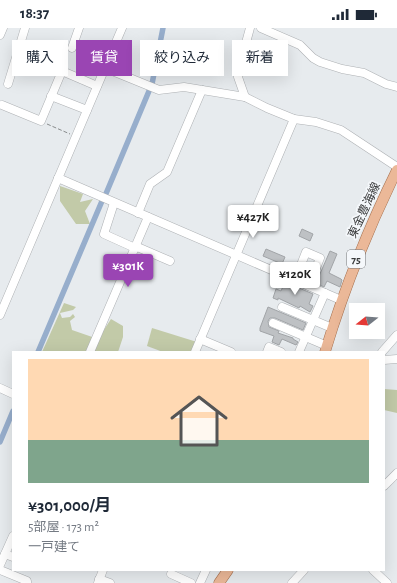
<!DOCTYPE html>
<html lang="ja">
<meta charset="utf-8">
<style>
:root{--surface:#fff;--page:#f2f2f3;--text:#1f2937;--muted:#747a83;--accent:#9a45b3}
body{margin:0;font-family:"Alegreya Sans","Noto Sans JP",sans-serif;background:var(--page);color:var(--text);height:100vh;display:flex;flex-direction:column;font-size:15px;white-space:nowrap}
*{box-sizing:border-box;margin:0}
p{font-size:13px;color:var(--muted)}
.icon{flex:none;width:22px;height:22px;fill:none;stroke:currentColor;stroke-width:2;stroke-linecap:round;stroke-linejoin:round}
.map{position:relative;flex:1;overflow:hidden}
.drawer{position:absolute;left:12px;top:323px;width:373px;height:220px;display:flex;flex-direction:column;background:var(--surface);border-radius:0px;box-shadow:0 4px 16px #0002}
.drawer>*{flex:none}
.banner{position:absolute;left:12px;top:12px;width:373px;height:36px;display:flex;gap:8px}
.needle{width:26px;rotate:253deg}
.buttons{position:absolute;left:349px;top:275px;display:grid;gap:8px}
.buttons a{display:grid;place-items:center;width:36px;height:36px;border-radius:0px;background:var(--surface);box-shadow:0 4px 16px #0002;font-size:20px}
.price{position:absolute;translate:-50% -34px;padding:0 9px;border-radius:4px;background:#fff;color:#222;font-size:13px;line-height:26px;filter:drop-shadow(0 1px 2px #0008)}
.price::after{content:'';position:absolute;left:50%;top:24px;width:12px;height:9px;margin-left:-6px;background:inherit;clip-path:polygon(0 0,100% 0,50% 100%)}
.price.current{background:var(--accent);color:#fff}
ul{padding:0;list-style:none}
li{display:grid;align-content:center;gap:8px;height:212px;padding:0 16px}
li span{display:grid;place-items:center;height:124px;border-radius:0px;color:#555}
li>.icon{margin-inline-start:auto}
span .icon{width:72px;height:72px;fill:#fffc;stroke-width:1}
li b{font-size:17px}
.chip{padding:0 14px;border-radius:0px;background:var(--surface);box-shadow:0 4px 16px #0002;font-size:14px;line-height:36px}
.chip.current{background:var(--accent);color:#fff}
.status{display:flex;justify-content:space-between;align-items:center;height:28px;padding:0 20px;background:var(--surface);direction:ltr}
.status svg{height:11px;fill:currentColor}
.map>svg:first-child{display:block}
.green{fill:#c2caa8}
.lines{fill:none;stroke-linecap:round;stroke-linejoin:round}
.canal{stroke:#97aecc;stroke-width:5.5}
.building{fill:#bec1c4;stroke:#a1a4a7}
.minor-casing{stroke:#aeb1b4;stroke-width:9}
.major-casing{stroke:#a46e4c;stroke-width:11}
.path{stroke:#898c8d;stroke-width:1;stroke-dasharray:4 2;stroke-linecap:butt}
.minor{stroke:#fff;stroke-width:8}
.major{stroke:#ebb898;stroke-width:10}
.labels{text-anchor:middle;stroke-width:3.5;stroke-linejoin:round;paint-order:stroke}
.shield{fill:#f5f8fb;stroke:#737476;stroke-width:1}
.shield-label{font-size:11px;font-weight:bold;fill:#3b3c3d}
.street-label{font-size:12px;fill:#3b3c3d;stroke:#f5f8fb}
</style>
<div class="status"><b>18:37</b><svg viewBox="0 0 49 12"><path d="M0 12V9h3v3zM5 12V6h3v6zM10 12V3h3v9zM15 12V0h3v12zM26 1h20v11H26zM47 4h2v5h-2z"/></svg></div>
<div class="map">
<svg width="397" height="555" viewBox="0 0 397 555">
<rect width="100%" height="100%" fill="#e7ebee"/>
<g class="green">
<path d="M 60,158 L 83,166 L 80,174 L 93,171 L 85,183 L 90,196 L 76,196 L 60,173 Z"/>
<path d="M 64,275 L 76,279 L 73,282 L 60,285 L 62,290 L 70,289 L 73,286 L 75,289 L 70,293 L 72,302 L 98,311 L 111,291 L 123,298 L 123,309 L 118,324 L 42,324 Z"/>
<path d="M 152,300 L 197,314 L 191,324 L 163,324 L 147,318 Z"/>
<path d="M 384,361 L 397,362 L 397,385 L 384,382 Z"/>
</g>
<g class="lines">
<g class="canal">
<path d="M 152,56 L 163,0"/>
<path d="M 105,168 L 149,63"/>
<path d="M 38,324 L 102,173"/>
<path d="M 0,414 L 13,383"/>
</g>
</g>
<g class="building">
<path d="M 302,201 L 313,206 L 310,213 L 299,208 Z"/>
<path d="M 266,221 L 285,229 L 282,236 L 263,228 Z"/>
<path d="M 330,223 L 337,226 L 329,245 L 341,251 L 342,252 L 340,259 L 327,253 L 324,259 L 316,255 Z"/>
<path d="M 285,254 L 313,266 L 309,276 L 313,278 L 310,284 L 300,278 L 299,280 L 278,270 L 278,272 L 273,270 L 276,261 L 281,263 Z"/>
<path d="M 268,279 L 306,295 L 303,302 L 275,290 L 270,290 L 268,293 L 269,299 L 279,303 L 278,305 L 293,310 L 293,311 L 298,314 L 296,317 L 282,311 L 279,317 L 272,314 L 274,308 L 260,303 L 260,300 Z"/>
</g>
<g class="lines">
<defs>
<g id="minor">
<path d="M 250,0 L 238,44 L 238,49 L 245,69 L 267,80 L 294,91 L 316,94 L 341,102 L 397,139"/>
<path d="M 261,0 L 300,17 L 313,30 L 320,34 L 342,41 L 364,45 L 386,56 L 397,59"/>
<path d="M 0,7 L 3,0"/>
<path d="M 72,20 L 79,0"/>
<path d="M 105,40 L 159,62 L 184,59 L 245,69"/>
<path d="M 8,56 L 25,0"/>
<path d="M 51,68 L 87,82"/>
<path d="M 2,77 L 41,93 L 62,43 L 97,58"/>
<path d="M 58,150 L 341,272"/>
<path d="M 114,175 L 104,206 L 135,220"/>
<path d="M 138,185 L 150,156 L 167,144 L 202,62"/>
<path d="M 135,218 L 170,233"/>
<path d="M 295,252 L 306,224 L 320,230 L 309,258"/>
<path d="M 282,279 L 332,300"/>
<path d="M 0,287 L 122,0"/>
<path d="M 273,295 L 327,318"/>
<path d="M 200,311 L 231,324"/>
<path d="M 90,324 L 148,189"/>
<path d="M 195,324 L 294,91"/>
<path d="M 267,324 L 269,319 L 281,324"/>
<path d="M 299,324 L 325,265"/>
<path d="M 382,324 L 397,307"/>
<path d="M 384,332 L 397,331"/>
<path d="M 0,360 L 13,366"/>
<path d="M 384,458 L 397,445"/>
<path d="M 5,526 L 13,529"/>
<path d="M 0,537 L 13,508"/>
<path d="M 0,542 L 27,553 L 27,555"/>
<path d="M 373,542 L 387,555"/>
<path d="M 171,546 L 191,555"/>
<path d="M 99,551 L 110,555"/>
<path d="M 98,555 L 103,542"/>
<path d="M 200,555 L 206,542"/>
<path d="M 292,555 L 304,542"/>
</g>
<g id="major">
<path d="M 325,324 C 344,261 368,201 397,142"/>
<path d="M 219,555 L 228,542"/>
</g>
</defs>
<use href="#minor" class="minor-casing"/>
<use href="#major" class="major-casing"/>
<path class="path" d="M 47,96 L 70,106"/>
<use href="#minor" class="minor"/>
<use href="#major" class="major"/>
</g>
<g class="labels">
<rect class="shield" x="347" y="222" width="18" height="18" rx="3"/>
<g class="shield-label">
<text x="356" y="235">75</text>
</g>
<g class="street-label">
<text transform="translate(364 182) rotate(-65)" y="4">東金豊海線</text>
</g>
</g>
</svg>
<div class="buttons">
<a><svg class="needle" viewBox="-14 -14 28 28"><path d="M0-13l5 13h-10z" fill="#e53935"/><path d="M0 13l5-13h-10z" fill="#747a83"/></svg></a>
</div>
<b class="price" style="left:253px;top:211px">¥427K</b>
<b class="price current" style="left:128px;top:260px">¥301K</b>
<b class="price" style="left:295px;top:268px">¥120K</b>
<div class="banner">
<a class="chip">購入</a>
<a class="chip current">賃貸</a>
<a class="chip">絞り込み</a>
<a class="chip">新着</a>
</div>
<section class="drawer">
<ul>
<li><span style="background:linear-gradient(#ffd9b3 65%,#7fa58c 0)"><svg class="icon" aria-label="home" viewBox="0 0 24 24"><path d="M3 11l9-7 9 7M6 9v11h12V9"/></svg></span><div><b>¥301,000/月</b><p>5部屋 · 173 m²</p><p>一戸建て</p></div></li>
</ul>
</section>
</div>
